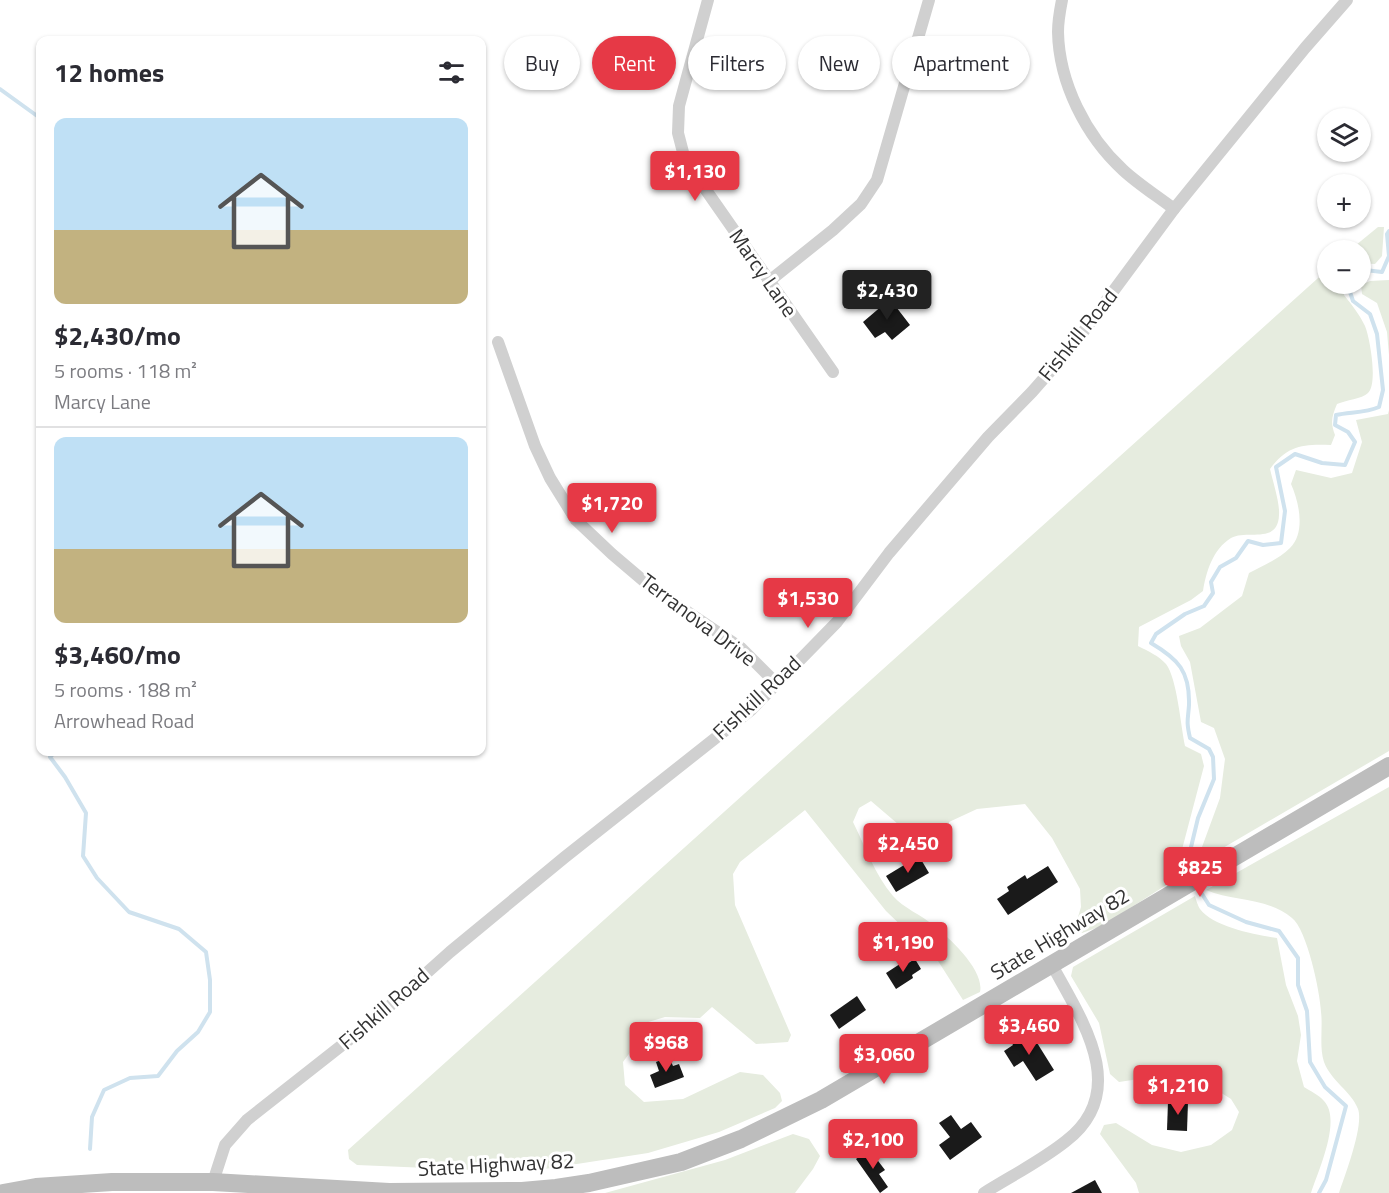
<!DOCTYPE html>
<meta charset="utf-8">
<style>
:root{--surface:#fff;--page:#f2f2f3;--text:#2b2b33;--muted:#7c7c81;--line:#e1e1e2;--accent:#e63946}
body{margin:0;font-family:"Titillium Web",sans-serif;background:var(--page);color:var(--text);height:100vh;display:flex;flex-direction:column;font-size:22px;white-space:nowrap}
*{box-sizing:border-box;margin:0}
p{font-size:20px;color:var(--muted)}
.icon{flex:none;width:33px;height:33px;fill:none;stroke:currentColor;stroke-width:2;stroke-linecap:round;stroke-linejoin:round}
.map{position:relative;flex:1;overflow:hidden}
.details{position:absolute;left:36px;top:36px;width:450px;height:720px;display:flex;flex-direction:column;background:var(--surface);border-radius:12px;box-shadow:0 2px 4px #0004}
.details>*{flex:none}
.guide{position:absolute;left:504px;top:36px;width:570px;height:54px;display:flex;gap:12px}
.fabs{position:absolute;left:1317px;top:108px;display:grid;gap:12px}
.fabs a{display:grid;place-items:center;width:54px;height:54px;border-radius:50%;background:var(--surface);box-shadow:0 2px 4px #0004;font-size:30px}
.price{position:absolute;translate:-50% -51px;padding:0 14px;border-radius:6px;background:var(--accent);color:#fff;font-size:20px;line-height:39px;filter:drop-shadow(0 2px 3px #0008)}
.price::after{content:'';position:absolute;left:50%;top:36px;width:18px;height:14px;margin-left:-9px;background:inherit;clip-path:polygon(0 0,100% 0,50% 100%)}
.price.active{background:#222;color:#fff}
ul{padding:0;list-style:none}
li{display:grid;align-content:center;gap:12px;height:318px;padding:0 18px}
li+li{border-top:2px solid var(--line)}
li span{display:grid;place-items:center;height:186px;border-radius:12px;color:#555}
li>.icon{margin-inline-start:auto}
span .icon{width:108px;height:108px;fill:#fffc;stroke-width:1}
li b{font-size:26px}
h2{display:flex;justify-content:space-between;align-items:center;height:72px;padding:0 18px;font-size:26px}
.chip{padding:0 21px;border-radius:27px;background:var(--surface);box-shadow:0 2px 4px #0004;font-size:21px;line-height:54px}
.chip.active{background:var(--accent);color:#fff}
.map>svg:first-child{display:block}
.green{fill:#e6ecdf}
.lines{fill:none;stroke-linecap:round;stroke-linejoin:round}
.stream{stroke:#cfe2ee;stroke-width:4}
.building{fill:#1a1a1a}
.street{stroke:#d0d0d0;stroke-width:12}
.secondary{stroke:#bdbdbd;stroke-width:18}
.labels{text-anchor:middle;stroke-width:6;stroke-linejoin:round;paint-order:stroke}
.street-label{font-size:21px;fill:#333;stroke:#fff}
</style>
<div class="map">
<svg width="1389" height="1193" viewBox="0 0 1389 1193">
<rect width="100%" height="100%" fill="#fff"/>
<g class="green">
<path d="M 1378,227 L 1384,227 L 1382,256 L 1375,264 L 1361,263 L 1360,250 L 1350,250 Z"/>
<path d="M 1327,270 L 1328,284 L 1345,284 L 1344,295 C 1351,304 1360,315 1365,326 C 1370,338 1378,384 1368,393 C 1362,399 1346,400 1337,404 C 1332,416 1330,422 1335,435 L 1331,445 C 1303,444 1288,445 1270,469 C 1273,482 1280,503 1279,515 C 1278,545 1247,529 1231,538 C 1213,549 1206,572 1203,591 L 1191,600 L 1139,627 L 1138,646 C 1148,651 1159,656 1166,664 C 1177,678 1181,727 1185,746 L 1201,754 L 1204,766 L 1180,857 L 1182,875 L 1102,926 L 1082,933 L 1075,927 L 1081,907 L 1080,889 L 1052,838 L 1025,804 L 977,809 L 949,822 L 945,842 L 947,855 L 933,854 L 871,801 L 859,808 L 853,822 C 865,846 875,875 893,896 C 903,908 922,915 934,926 C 950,938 985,971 980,992 L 963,1000 L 938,961 L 886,911 L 805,810 L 740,862 L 733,874 L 735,905 L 791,1035 L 788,1042 L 756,1044 L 712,1007 L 700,1018 L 665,1017 L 645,1023 L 634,1047 L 623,1062 L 625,1085 L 644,1102 L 683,1099 L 740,1072 L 763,1075 L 780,1093 L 782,1101 L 775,1108 L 719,1132 L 648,1153 L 525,1172 L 357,1165 L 349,1159 L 348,1150 Z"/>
<path d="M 1389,280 L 1389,355 L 1387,332 L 1377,303 L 1362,294 L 1361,285 L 1370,281 Z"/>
<path d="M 1389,410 L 1389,751 L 1199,862 L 1202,847 L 1220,798 L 1225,759 L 1214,728 L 1201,722 L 1190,662 L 1181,646 L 1179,636 L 1200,628 L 1242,596 L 1249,573 C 1262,566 1279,559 1290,548 C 1306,532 1299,502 1291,484 L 1296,470 L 1331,478 L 1352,473 L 1362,442 L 1356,420 L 1388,414 Z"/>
<path d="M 1389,787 L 1389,1193 L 1339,1193 C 1345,1175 1364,1126 1358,1109 C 1351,1091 1331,1081 1324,1062 C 1319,1047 1323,1027 1321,1012 C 1320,991 1307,930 1292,918 C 1267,897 1234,902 1206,890 Z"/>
<path d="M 1195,896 C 1196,900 1198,906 1200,909 C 1213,927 1257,935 1277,938 L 1286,985 L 1298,1016 L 1301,1035 L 1297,1061 L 1304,1087 C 1310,1091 1319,1095 1324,1101 C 1342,1120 1318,1171 1311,1193 L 1139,1193 L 1136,1183 L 1100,1134 L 1104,1125 L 1116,1123 L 1152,1145 L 1181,1152 L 1211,1145 L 1232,1130 L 1239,1112 L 1231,1099 L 1199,1079 L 1165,1075 L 1119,1082 L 1110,1074 L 1099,1023 L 1071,976 L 1073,967 Z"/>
<path d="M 793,1134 L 809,1139 L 820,1156 L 813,1169 L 795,1193 L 605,1193 L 725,1160 Z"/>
</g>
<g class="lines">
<g class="stream">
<path d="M 0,89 L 40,118"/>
<path d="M 1360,273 L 1365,270 L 1382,272 L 1389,256 L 1387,234 L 1389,231"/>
<path d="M 55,752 L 50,757 L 65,777 L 86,813 L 83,856 L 97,878 L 129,912 L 179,929 L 206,952 L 210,980 L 210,1012 L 198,1032 L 177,1051 L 158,1076 L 130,1078 L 104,1090 L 92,1117 L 90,1149"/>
<path d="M 1192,877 L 1186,868 L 1198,818 L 1214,779 L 1213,757 L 1209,749 L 1190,738 C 1186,721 1188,720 1189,705 C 1190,671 1178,659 1151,643 L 1156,634 L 1185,614 L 1204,606 L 1213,593 L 1211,582 L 1220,567 L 1236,558 L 1248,541 L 1263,545 L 1281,543 L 1285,511 L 1276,467 L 1295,454 L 1322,463 L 1345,465 L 1355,442 L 1348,432 L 1335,425 L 1336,415 C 1350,412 1366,413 1379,407 L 1383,390 L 1377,334 L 1370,314 L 1353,301 L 1349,289 L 1350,284"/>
<path d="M 1197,886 L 1209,905 L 1246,922 L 1279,931 L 1298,958 L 1298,985 L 1307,1011 L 1310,1062 L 1325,1087 L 1346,1106 L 1326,1180 L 1319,1193"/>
</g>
</g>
<g class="building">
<path d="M 890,299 L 910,325 L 892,340 L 885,332 L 875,338 L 863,322 Z"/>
<path d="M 919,856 L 929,873 L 896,892 L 886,876 Z"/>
<path d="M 1048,866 L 1058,882 L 1008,915 L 997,899 L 1009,891 L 1007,887 L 1025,875 L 1027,879 Z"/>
<path d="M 915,959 L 921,969 L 912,975 L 913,978 L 896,989 L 886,973 L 903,962 L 905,965 Z"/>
<path d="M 857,996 L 866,1010 L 839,1029 L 830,1015 Z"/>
<path d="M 1029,1030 L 1054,1070 L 1036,1081 L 1023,1061 L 1014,1067 L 1004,1051 L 1013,1045 L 1011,1041 Z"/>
<path d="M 669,1057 L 673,1066 L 679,1064 L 684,1077 L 655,1088 L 650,1075 L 659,1071 L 656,1062 Z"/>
<path d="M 1168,1102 L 1188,1102 L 1187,1131 L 1167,1130 Z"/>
<path d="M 951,1115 L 961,1129 L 971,1122 L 982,1137 L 950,1160 L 939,1145 L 950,1137 L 939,1123 Z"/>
<path d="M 869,1149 L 885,1170 L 879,1174 L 888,1187 L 880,1193 L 856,1159 Z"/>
<path d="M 1095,1180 L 1102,1193 L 1071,1193 Z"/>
</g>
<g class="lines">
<g class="street">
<path d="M 708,0 L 679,106 L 678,133 L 685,160 L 833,372"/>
<path d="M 1062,0 C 1060,10 1058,22 1058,32 C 1059,83 1086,136 1123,170 C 1138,184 1157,196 1174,209"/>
<path d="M 768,282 L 833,230 L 861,204 L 877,180 L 929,0"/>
<path d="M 498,342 L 535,446 L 550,478 L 576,520 L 612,554 L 652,588 L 741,648 L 776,683"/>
<path d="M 213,1182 L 225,1145 L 247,1120 L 374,1020 L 450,952 L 565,857 L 751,710 L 837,622 L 889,553 L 988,437 L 1032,392 L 1075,343 L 1174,209 L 1305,48 L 1347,0"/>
<path d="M 984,1193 C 1011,1176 1041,1161 1066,1141 C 1131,1091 1082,1020 1052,965"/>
</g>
<path class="secondary" d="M 3,1193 L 36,1187 L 112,1182 L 213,1182 L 389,1192 L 522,1191 L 556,1188 L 589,1183 L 681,1162 L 741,1139 L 821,1100 L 1389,766"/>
</g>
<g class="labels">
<g class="street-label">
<text transform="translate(763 273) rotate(55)" y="7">Marcy Lane</text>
<text transform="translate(1078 335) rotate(-51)" y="7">Fishkill Road</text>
<text transform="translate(698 620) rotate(37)" y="7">Terranova Drive</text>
<text transform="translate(757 698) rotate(-43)" y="7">Fishkill Road</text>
<text transform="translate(1060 934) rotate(-31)" y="7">State Highway 82</text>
<text transform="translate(384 1009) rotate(-41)" y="7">Fishkill Road</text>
<text transform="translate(496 1165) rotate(-3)" y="7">State Highway 82</text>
</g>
</g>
</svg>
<div class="fabs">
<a><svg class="icon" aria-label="layers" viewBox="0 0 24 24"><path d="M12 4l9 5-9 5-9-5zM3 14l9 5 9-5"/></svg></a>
<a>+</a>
<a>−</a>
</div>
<b class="price" style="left:695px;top:202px">$1,130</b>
<b class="price active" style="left:887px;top:321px">$2,430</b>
<b class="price" style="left:612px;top:534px">$1,720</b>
<b class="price" style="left:808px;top:629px">$1,530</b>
<b class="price" style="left:908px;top:874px">$2,450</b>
<b class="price" style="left:1200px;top:898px">$825</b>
<b class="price" style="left:903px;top:973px">$1,190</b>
<b class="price" style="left:1029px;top:1056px">$3,460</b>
<b class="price" style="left:666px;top:1073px">$968</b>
<b class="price" style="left:884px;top:1085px">$3,060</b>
<b class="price" style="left:1178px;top:1116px">$1,210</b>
<b class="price" style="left:873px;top:1170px">$2,100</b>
<div class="guide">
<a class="chip">Buy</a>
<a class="chip active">Rent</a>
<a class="chip">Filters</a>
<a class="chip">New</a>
<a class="chip">Apartment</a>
</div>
<section class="details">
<h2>12 homes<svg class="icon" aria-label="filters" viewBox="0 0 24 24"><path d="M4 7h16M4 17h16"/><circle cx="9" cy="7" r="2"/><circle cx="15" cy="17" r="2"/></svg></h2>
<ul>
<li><span style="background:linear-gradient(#bfe0f5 60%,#c2b280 0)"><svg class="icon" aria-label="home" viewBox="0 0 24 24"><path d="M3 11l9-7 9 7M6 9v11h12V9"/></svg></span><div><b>$2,430/mo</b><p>5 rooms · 118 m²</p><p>Marcy Lane</p></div></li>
<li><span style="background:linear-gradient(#bfe0f5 60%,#c2b280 0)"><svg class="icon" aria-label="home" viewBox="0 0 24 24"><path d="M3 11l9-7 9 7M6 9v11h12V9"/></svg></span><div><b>$3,460/mo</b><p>5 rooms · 188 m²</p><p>Arrowhead Road</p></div></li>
</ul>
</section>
</div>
